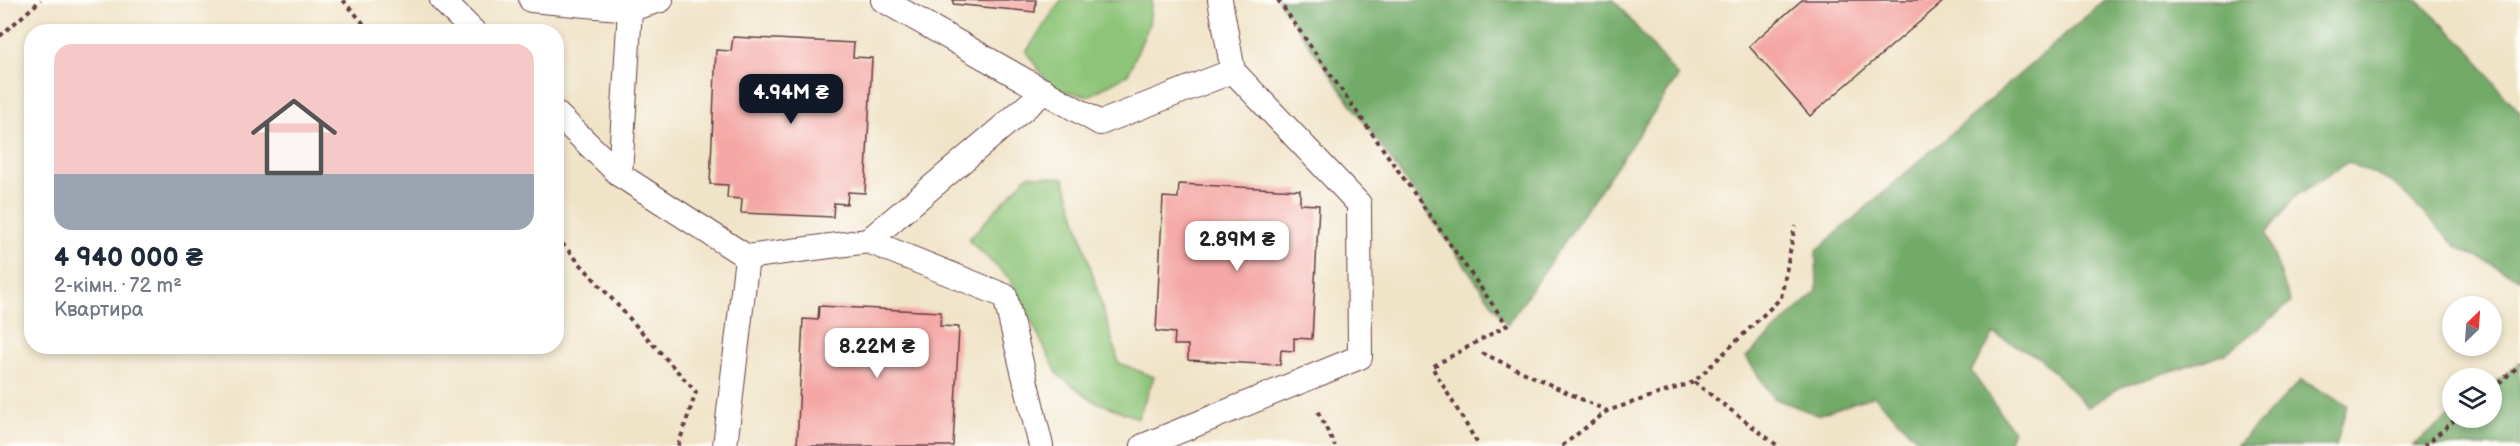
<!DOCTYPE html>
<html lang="uk">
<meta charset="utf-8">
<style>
:root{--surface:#fff;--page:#f6f6f7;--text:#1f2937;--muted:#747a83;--line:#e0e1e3;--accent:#111827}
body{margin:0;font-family:"Balsamiq Sans",sans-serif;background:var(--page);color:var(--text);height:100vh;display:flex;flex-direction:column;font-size:22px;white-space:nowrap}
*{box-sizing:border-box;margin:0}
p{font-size:20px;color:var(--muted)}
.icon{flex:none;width:33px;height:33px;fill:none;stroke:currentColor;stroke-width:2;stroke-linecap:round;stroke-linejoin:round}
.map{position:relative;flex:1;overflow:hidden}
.sheet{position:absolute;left:24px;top:24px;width:540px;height:330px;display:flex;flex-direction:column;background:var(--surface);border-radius:24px;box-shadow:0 3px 9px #0003}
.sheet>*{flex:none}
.needle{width:39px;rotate:25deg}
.controls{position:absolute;left:2442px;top:296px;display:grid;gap:12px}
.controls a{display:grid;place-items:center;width:60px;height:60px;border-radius:50%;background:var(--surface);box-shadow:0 3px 9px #0003;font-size:30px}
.price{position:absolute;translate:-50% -51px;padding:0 14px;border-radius:12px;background:#fff;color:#222;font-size:20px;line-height:39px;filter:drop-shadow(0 2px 3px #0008)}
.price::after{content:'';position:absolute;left:50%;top:36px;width:18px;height:14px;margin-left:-9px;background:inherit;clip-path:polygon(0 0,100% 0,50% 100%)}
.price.current{background:var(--accent);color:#fff}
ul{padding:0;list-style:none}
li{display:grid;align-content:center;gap:12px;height:318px;padding:0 30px}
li+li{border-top:2px solid var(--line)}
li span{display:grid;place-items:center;height:186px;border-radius:18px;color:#555}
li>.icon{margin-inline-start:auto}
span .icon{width:108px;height:108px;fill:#fffc;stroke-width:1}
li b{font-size:26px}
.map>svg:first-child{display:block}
.green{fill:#8dc477;stroke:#6c7251;stroke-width:1.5}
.forest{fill:#72aa68;stroke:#5e644a;stroke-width:1.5}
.building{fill:#f4a7a4}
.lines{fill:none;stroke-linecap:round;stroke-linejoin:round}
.service-casing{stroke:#633d43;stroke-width:26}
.path{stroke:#633d43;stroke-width:4;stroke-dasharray:4.5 4.5;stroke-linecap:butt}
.service{stroke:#fff;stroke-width:24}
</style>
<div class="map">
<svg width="2520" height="446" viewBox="0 0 2520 446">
<rect width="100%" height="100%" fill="#fdfcf7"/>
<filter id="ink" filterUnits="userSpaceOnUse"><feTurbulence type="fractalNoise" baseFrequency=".0167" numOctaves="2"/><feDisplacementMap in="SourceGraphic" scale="12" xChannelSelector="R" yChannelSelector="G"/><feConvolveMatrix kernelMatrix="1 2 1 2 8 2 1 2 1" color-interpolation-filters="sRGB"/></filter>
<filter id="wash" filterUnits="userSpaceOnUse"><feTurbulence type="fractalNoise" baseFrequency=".008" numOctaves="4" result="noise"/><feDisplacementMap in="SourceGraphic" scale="24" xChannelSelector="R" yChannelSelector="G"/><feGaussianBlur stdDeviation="1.35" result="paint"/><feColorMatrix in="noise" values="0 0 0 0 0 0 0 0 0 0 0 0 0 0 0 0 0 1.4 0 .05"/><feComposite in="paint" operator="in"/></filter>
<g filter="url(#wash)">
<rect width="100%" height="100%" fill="#f0e4c8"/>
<g class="green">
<path d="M 1061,0 L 1152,0 L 1149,25 L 1128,74 L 1089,96 L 1053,89 L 1026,52 Z"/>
<path d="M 1028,175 L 1064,178 L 1119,363 L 1154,377 L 1138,418 L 1094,401 L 1058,375 L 1010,279 L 968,240 Z"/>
</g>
<g class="forest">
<path d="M 1278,0 L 1614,0 L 1678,77 L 1507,325 Z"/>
<path d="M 2105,0 L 2417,0 L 2468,48 L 2504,96 L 2520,112 L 2520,279 L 2457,247 L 2393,183 L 2348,162 L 2296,196 L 2266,233 L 2291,303 L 2225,354 L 2121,387 L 2088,407 L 2040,358 L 1994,334 L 1971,371 L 2013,430 L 2007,446 L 1924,446 L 1874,396 L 1817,415 L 1773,398 L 1746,357 L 1817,291 L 1816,251 Z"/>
<path d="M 2520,363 L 2520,446 L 2412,446 L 2452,415 L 2452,417 L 2492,417 L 2492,385 Z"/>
<path d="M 2301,380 L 2347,405 L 2336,446 L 2236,446 Z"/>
</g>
<g id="blocks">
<g class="building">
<path d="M 953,0 L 1036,0 L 1035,12 L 953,4 Z"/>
<path d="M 1802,0 L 1945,0 L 1810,116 L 1749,46 Z"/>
<path d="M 733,37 L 854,43 L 853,57 L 872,58 L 865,193 L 848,192 L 847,204 L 834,203 L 833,217 L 741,213 L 742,199 L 727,198 L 728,185 L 710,184 L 716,50 L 731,51 Z"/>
<path d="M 1179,184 L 1300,190 L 1300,204 L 1319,205 L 1312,339 L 1294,338 L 1294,351 L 1281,350 L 1280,365 L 1188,360 L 1188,345 L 1174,345 L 1175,333 L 1156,331 L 1163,197 L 1178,198 Z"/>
<path d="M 819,306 L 941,312 L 940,326 L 959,327 L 953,446 L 797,446 L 803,319 L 818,320 Z"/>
</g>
</g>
</g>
<g filter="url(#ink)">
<use href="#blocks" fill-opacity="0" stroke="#633d43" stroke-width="1.5"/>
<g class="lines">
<defs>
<g id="service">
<path d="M 442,0 L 474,32"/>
<path d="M 531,0 L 630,9 L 630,0"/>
<path d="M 883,0 L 1100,123 L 1233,71"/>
<path d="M 556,113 L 620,175 L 747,257 L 725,446"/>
<path d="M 620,175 L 630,9 L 661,0"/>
<path d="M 868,241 L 1045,91"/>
<path d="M 747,257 L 868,241 L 1005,296 L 1041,446"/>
<path d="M 1143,446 L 1360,357 L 1359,204 L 1233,71 L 1220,0"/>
</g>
</defs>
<use href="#service" class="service-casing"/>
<g class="path">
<path d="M 343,0 L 371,32"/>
<path d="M 1278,0 L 1507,325 L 1432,367 L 1479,446"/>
<path d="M 0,36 L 41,0"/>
<path d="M 556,237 L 696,392 L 678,446"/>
<path d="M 1482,353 L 1607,411"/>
<path d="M 1694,382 L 1778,446"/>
<path d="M 2492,389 L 2520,365"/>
<path d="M 1318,412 L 1335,446"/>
<path d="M 1562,446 L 1607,411 L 1694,382 L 1781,298 L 1795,226"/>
<path d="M 2424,446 L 2458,417"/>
</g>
<use href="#service" class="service"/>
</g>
</g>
</svg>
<div class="controls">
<a><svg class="needle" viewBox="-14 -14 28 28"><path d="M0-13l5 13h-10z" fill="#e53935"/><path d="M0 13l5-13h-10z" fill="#747a83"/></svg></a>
<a><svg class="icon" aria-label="layers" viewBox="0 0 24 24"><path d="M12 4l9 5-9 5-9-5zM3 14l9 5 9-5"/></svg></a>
</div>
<b class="price current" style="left:791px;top:125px">4.94M ₴</b>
<b class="price" style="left:1237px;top:272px">2.89M ₴</b>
<b class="price" style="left:877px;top:379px">8.22M ₴</b>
<section class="sheet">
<ul>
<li><span style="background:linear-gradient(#f6c9c9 70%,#9aa5b1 0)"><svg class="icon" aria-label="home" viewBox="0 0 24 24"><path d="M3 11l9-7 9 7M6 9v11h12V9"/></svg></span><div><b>4 940 000 ₴</b><p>2-кімн. · 72 m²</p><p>Квартира</p></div></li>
</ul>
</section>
</div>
